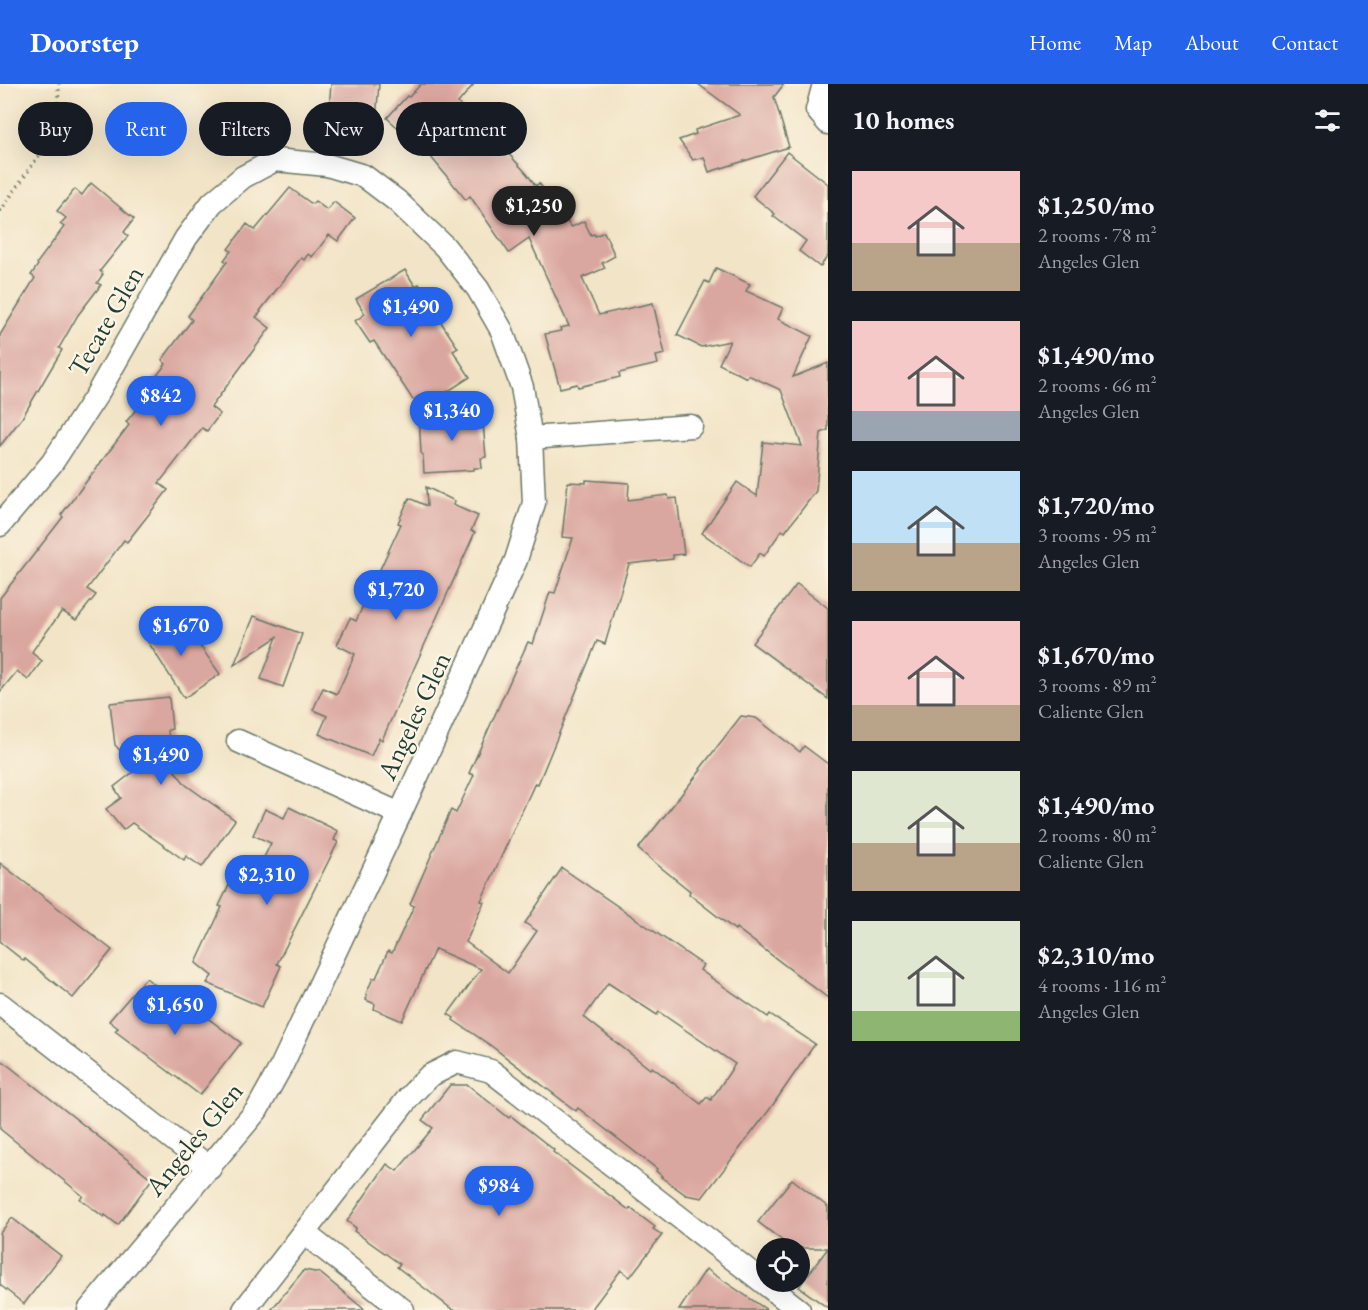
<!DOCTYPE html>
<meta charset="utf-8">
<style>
:root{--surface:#171b24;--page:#242831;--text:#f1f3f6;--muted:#9ea1a6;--accent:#2563eb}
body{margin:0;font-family:"EB Garamond",serif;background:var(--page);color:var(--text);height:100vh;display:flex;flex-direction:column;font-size:22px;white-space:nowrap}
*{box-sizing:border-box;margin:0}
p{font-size:20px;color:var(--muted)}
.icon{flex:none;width:33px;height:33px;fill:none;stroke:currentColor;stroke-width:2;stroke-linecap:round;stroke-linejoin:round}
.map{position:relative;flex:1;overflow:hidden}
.side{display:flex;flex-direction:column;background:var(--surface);width:540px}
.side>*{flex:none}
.top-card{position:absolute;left:18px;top:18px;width:570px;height:54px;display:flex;gap:12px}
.fabs{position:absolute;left:756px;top:1154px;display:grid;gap:12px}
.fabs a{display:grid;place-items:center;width:54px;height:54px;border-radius:50%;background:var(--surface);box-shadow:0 6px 24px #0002;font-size:30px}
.price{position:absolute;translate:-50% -51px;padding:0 14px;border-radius:21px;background:var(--accent);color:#fff;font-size:20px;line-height:39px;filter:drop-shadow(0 2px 3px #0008)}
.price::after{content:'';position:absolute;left:50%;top:36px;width:18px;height:14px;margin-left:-9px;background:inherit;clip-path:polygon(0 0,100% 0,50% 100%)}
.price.current{background:#222;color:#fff}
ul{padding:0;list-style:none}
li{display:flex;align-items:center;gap:18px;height:150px;padding:0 24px}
li span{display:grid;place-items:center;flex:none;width:168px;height:120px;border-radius:0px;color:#555}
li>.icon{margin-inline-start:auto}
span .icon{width:72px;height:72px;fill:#fffc;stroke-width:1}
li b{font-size:26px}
h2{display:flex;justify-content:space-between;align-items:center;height:72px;padding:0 24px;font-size:26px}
.chip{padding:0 21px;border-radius:27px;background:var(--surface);box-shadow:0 6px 24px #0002;font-size:21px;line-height:54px}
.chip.current{background:var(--accent);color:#fff}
header{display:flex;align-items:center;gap:36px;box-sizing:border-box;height:84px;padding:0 30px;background:var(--accent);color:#fff}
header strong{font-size:28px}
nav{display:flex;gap:33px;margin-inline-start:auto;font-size:21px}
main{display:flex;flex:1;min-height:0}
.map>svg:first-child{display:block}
.building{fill:#daa7a0;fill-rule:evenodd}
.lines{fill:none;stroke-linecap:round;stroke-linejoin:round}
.street-casing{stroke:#697767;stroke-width:25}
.path{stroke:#697767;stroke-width:4;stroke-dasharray:1.5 4.5;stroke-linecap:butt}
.street{stroke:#fff;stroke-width:22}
.labels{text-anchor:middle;stroke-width:4.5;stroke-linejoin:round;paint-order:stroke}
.street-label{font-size:27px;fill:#1f3d34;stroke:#fcf5e5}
</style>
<header>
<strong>Doorstep</strong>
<nav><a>Home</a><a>Map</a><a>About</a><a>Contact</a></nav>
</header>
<main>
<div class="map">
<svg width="828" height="1226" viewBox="0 0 828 1226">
<rect width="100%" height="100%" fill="#fcf5e5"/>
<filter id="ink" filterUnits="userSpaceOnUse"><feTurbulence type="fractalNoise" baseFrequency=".0167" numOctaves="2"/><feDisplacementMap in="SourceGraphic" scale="12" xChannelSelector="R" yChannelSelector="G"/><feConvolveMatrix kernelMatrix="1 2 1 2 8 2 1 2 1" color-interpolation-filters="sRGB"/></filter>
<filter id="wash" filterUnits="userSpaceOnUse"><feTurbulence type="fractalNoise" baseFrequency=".008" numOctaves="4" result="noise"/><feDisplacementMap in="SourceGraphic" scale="24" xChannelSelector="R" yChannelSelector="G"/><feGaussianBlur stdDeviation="1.35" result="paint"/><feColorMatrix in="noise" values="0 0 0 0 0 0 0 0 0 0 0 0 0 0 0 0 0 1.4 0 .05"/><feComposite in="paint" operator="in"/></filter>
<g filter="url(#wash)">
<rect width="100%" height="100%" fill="#f2e4c6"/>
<g id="blocks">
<g class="building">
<path d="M 331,0 L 379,0 L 376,35 L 347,32 L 347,27 L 329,25 Z"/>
<path d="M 421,0 L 474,0 L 458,19 L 485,50 L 488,47 L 527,90 L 536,102 L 539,99 L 570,142 L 572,143 L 584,137 L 591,151 L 594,150 L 595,152 L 604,148 L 615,172 L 602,179 L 605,184 L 582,194 L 599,231 L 653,219 L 665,270 L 656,272 L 658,280 L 619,289 L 620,293 L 578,303 L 577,300 L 560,304 L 545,250 L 561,247 L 560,244 L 569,242 L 529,155 L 509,169 L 470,112 L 466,116 L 431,73 L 387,34 L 407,12 L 409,13 Z"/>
<path d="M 698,0 L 784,0 L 774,13 L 789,63 L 709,88 L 704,73 L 693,76 L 679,56 L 696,50 L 695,46 L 740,31 Z"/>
<path d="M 787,68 L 828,100 L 828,174 L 827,173 L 820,183 L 799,167 L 806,157 L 773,132 L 775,130 L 753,112 Z"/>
<path d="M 91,99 L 134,135 L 124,148 L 128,152 L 100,187 L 103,190 L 97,199 L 101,201 L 78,231 L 59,264 L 62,266 L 22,334 L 0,362 L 0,251 L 35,194 L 31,191 L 38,181 L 37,179 L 64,143 L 60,140 L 66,134 L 57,127 L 75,105 L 82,111 Z"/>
<path d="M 290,104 L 312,120 L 315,117 L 327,126 L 334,118 L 355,134 L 338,157 L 329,151 L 312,173 L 308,170 L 304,176 L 301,174 L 260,227 L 261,228 L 256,233 L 270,244 L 211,323 L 220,330 L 207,347 L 202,344 L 159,399 L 168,406 L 127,458 L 124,456 L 87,505 L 96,511 L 76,536 L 62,527 L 33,566 L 32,569 L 42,577 L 28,596 L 17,587 L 0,608 L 0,514 L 63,433 L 61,431 L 129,341 L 126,338 L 151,307 L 147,304 L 166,280 L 162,276 L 192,236 L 188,232 L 227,178 L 224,176 L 231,167 L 228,165 L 247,140 L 255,146 Z"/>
<path d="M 716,184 L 750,200 L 746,207 L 783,224 L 778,235 L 812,252 L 793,293 L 828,279 L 828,346 L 821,349 L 816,407 L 785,448 L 782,446 L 764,472 L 760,469 L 750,483 L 702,449 L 737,398 L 757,412 L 763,358 L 802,362 L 781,306 L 748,291 L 747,294 L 719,280 L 730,257 L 701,263 L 677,251 L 705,197 L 709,199 Z"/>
<path d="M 405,186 L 415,202 L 419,200 L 435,225 L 433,226 L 458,264 L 453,267 L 470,293 L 419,326 L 418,313 L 413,316 L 374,257 L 370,259 L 355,237 L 365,230 L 356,215 Z"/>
<path d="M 482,328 L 486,373 L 481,374 L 482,384 L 474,384 L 474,386 L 424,389 L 423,371 L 421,369 L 419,332 Z"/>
<path d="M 586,396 L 629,399 L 628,416 L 668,411 L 669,415 L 677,414 L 684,470 L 673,471 L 673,475 L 629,480 L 605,560 L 597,557 L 538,700 L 535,699 L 481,817 L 484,818 L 466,858 L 508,889 L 537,847 L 525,839 L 562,784 L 703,881 L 700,886 L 768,933 L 770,930 L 815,960 L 770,1025 L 702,1114 L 686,1111 L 661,1093 L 662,1092 L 656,1087 L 657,1085 L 578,1024 L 576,1027 L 490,961 L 453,936 L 454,934 L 448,930 L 481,885 L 435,865 L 402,937 L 374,925 L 375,920 L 366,916 L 367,911 L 366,910 L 373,894 L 376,894 L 388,867 L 392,869 L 414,822 L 410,820 L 451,726 L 456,729 L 474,691 L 469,689 L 515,586 L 528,558 L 533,560 L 550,508 L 555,509 L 573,454 L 562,453 L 568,398 L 586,399 ZM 608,899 L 657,931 L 659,928 L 735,980 L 711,1016 L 707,1013 L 701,1020 L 652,983 L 650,985 L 584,933 Z"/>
<path d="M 426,403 L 455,417 L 453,421 L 478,432 L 471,447 L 475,448 L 382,656 L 379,654 L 371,672 L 319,650 L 327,632 L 313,626 L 323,604 L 337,610 L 355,570 L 337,561 L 350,534 L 356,537 L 401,440 L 398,439 L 409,414 L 427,422 Z"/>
<path d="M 797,500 L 828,524 L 828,615 L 752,559 Z"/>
<path d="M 254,532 L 302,550 L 283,603 L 261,595 L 277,553 L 234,581 Z"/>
<path d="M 168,534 L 177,548 L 186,542 L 220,590 L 184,614 L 143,550 Z"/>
<path d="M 169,613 L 172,645 L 168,646 L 169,657 L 152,658 L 186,701 L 235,736 L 202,783 L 186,772 L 184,776 L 132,739 L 123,746 L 106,725 L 121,714 L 114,703 L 137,685 L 115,661 L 110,619 Z"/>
<path d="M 741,632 L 756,634 L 800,668 L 804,662 L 828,680 L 828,914 L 736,844 L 735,846 L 689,810 L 690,807 L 638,765 L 701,686 L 700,685 Z"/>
<path d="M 289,723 L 338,747 L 334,756 L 338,758 L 277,880 L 281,882 L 262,923 L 207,899 L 212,892 L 196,879 L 222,823 L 219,822 L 232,795 L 249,804 L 271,759 L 253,751 L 265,725 L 284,734 Z"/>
<path d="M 0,779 L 112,866 L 73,914 L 25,875 L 24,877 L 0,858 Z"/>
<path d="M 146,894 L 187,925 L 190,921 L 241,959 L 200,1011 L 115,947 L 118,944 L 109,937 Z"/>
<path d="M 0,975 L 152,1095 L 118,1141 L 105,1131 L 104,1133 L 80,1115 L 83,1112 L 0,1045 Z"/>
<path d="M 450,1001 L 468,1001 L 509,1034 L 511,1032 L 554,1066 L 553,1068 L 629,1126 L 630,1124 L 655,1143 L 653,1145 L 662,1151 L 630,1193 L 621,1186 L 591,1226 L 453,1226 L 397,1183 L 400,1180 L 354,1147 L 356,1144 L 347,1137 L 387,1080 L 397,1087 L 433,1044 L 422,1036 Z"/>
<path d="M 792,1095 L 828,1123 L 828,1164 L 792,1164 L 758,1138 Z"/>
<path d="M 12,1134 L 61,1172 L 24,1220 L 0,1201 L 0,1149 Z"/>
<path d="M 828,1164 L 828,1224 L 799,1203 Z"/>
<path d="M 706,1185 L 767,1226 L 679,1226 Z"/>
<path d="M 304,1186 L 320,1189 L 365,1226 L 271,1226 Z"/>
</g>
</g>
</g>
<g filter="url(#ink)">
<use href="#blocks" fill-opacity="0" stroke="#697767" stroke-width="1.5"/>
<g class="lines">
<defs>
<g id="street">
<path d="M 824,0 L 817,26 L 828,39"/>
<path d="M 531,354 L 691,342"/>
<path d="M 0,441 L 52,379 L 96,312 L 186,154 L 212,119 L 243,93 L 275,76 L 327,81 L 364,92 L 397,117 L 445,163 L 478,205 L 502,247 L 522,303 L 531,354 L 534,419 L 516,476 L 400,730 L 282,981 L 257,1026 L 89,1226"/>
<path d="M 238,657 L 400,730"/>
<path d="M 0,920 L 210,1084"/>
<path d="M 304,1149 L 403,1226"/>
<path d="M 244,1226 L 409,1013 L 429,992 L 457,978 L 491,987 L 799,1226"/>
</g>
</defs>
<use href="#street" class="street-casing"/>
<path class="path" d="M 0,127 L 56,47 L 59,0"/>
<use href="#street" class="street"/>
</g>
</g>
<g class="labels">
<g class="street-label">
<text transform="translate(106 237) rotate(-60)" y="9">Tecate Glen</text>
<text transform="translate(414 632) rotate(-65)" y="9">Angeles Glen</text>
<text transform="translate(194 1055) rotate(-51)" y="9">Angeles Glen</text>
</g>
</g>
</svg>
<div class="fabs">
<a><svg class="icon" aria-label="locate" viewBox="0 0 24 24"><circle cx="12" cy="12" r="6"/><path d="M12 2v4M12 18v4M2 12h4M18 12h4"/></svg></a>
</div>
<b class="price current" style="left:534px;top:153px">$1,250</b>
<b class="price" style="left:411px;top:254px">$1,490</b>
<b class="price" style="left:161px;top:343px">$842</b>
<b class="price" style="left:452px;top:358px">$1,340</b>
<b class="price" style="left:396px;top:537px">$1,720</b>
<b class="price" style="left:181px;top:573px">$1,670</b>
<b class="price" style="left:161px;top:702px">$1,490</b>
<b class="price" style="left:267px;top:822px">$2,310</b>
<b class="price" style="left:175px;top:952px">$1,650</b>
<b class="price" style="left:499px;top:1133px">$984</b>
<div class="top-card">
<a class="chip">Buy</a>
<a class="chip current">Rent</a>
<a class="chip">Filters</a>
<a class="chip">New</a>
<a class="chip">Apartment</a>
</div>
</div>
<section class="side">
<h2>10 homes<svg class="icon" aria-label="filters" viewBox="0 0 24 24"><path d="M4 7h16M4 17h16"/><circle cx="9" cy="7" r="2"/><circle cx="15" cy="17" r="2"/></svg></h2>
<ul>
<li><span style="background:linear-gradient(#f6c9c9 60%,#b9a48a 0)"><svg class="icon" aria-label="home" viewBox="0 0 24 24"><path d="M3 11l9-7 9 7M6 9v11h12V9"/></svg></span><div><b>$1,250/mo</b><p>2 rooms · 78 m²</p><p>Angeles Glen</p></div></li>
<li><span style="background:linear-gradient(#f6c9c9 75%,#9aa5b1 0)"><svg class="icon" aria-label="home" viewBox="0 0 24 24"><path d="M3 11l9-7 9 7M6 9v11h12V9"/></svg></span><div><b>$1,490/mo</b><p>2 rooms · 66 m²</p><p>Angeles Glen</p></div></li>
<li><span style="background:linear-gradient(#bfe0f5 60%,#b9a48a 0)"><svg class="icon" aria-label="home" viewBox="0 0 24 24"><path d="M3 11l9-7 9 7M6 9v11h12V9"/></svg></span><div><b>$1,720/mo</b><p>3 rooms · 95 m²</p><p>Angeles Glen</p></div></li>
<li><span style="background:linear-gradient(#f6c9c9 70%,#b9a48a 0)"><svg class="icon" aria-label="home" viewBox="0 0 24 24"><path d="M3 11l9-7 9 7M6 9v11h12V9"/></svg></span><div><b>$1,670/mo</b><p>3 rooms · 89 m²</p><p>Caliente Glen</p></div></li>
<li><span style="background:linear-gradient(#dfe7d0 60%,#b9a48a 0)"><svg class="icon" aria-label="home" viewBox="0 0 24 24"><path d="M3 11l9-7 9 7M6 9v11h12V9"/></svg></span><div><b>$1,490/mo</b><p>2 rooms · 80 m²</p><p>Caliente Glen</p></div></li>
<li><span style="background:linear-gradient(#dfe7d0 75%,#8fb573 0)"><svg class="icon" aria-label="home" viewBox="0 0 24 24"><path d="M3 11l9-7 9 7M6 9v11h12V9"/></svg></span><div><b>$2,310/mo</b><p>4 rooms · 116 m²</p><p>Angeles Glen</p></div></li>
</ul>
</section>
</main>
